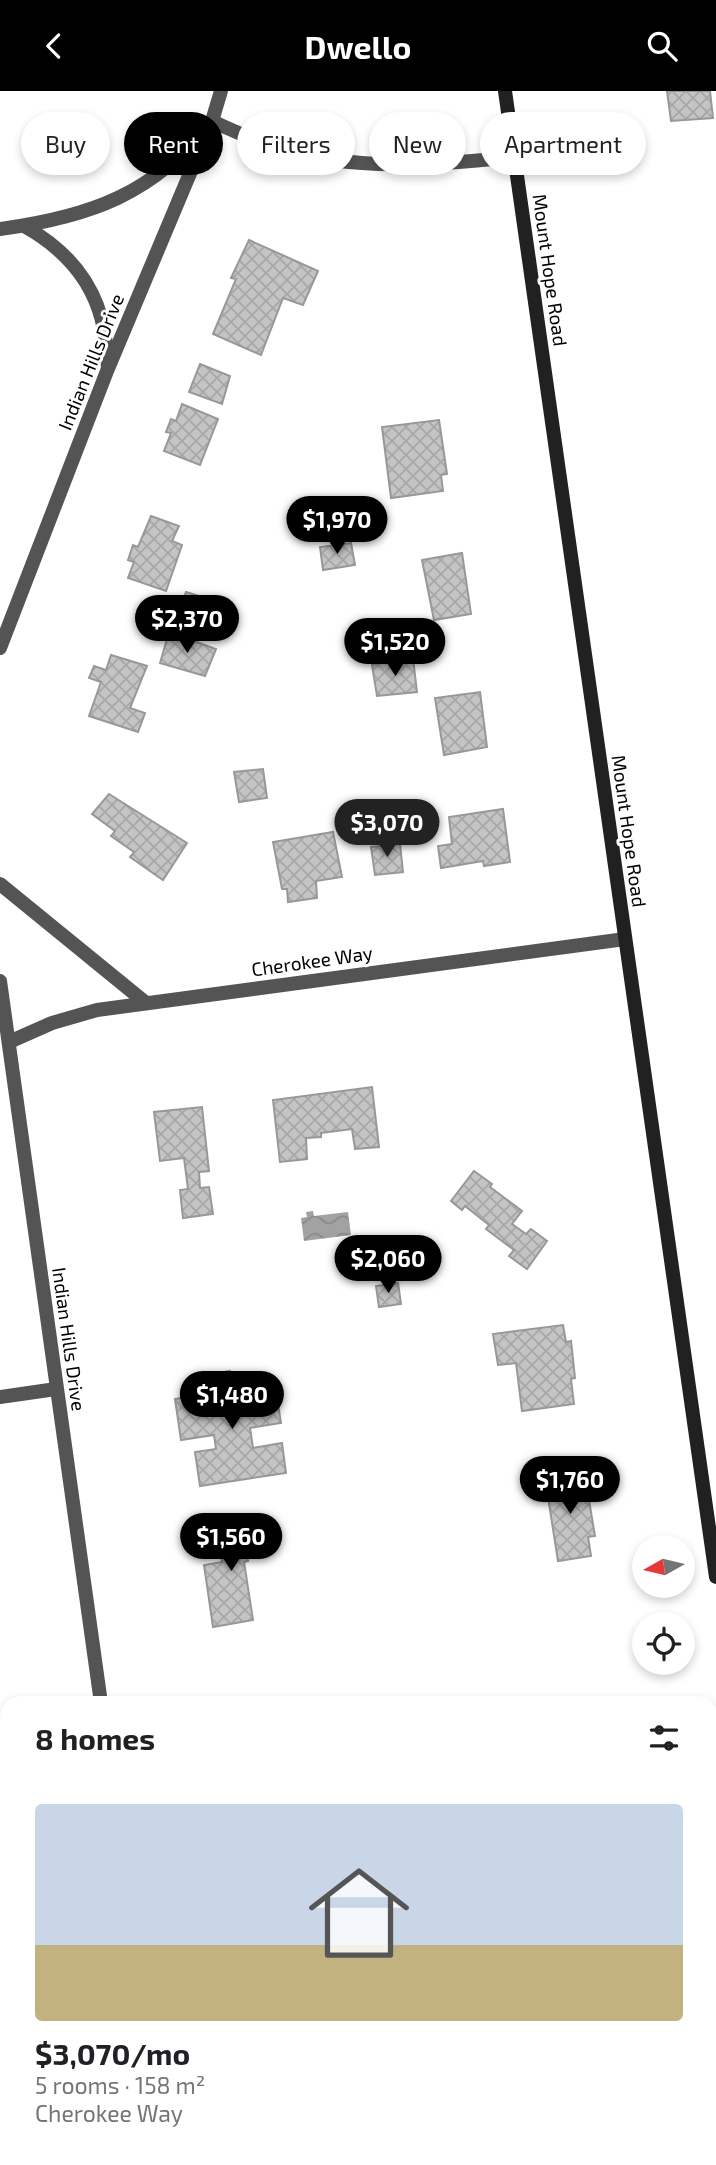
<!DOCTYPE html>
<meta charset="utf-8">
<style>
:root{--surface:#fff;--page:#f2f2f2;--text:#202124;--muted:#757577;--line:#e0e0e0;--accent:#000}
body{margin:0;font-family:"Exo 2",sans-serif;background:var(--page);color:var(--text);height:100vh;display:flex;flex-direction:column;font-size:26px;white-space:nowrap}
*{box-sizing:border-box;margin:0}
p{font-size:23px;color:var(--muted)}
.icon{flex:none;width:38px;height:38px;fill:none;stroke:currentColor;stroke-width:2;stroke-linecap:round;stroke-linejoin:round}
.map{position:relative;flex:1;overflow:hidden}
.side{position:absolute;left:0px;top:1605px;width:718px;height:471px;display:flex;flex-direction:column;background:var(--surface);border-radius:21px 21px 0 0;box-shadow:0 4px 10px #0003}
.side>*{flex:none}
.guide{position:absolute;left:21px;top:21px;width:676px;height:63px;display:flex;gap:14px}
.needle{width:46px;rotate:262deg}
.fabs{position:absolute;left:632px;top:1444px;display:grid;gap:14px}
.fabs a{display:grid;place-items:center;width:63px;height:63px;border-radius:50%;background:var(--surface);box-shadow:0 4px 10px #0003;font-size:35px}
.price{position:absolute;translate:-50% -60px;padding:0 16px;border-radius:24px;background:var(--accent);color:#fff;font-size:23px;line-height:46px;filter:drop-shadow(0 2px 4px #0008)}
.price::after{content:'';position:absolute;left:50%;top:42px;width:21px;height:16px;margin-left:-10px;background:inherit;clip-path:polygon(0 0,100% 0,50% 100%)}
.price.current{background:#222;color:#fff}
ul{padding:0;list-style:none}
li{display:grid;align-content:center;gap:14px;height:371px;padding:0 35px}
li+li{border-top:2px solid var(--line)}
li span{display:grid;place-items:center;height:217px;border-radius:7px;color:#555}
li>.icon{margin-inline-start:auto}
span .icon{width:126px;height:126px;fill:#fffc;stroke-width:1}
li b{font-size:30px}
h2{display:flex;justify-content:space-between;align-items:center;height:84px;padding:0 35px;font-size:30px}
.tag{padding:0 24px;border-radius:32px;background:var(--surface);box-shadow:0 4px 10px #0003;font-size:24px;line-height:63px}
.tag.current{background:var(--accent);color:#fff}
header{display:flex;justify-content:space-between;align-items:center;height:91px;padding:0 35px;background:var(--accent);color:#fff;font-size:32px;font-weight:700}
.map>svg:first-child{display:block}
.water{fill:url(#water-waves)}
.building{fill:url(#building-cross-hatch);stroke:#989898;stroke-width:2}
.lines{fill:none;stroke-linecap:round;stroke-linejoin:round}
.street{stroke:#545454;stroke-width:14}
.secondary{stroke:#212121;stroke-width:14}
.labels{text-anchor:middle;stroke-width:6;stroke-linejoin:round;paint-order:stroke}
.street-label{font-size:19px;fill:#000;stroke:#fff}
</style>
<header><svg class="icon" aria-label="back" viewBox="0 0 24 24"><path d="M15 5l-7 7 7 7"/></svg>Dwello<svg class="icon" aria-label="search" viewBox="0 0 24 24"><circle cx="10" cy="10" r="6"/><path d="M15 15l6 6"/></svg></header>
<div class="map">
<svg width="716" height="2074" viewBox="0 0 716 2074">
<defs>
<pattern id="water-waves" width="16" height="10" patternUnits="userSpaceOnUse" patternTransform="scale(1.75)"><rect width="16" height="10" fill="#a2a2a2"/><path d="M0 5q4-4 8 0t8 0" fill="none" stroke="#8a8a8a"/></pattern>
<pattern id="building-cross-hatch" width="8" height="8" patternUnits="userSpaceOnUse" patternTransform="scale(1.75)"><rect width="8" height="8" fill="#c4c4c4"/><path d="M0 0l8 8M0 8l8-8" fill="none" stroke="#a7a7a7"/></pattern>
</defs>
<rect width="100%" height="100%" fill="#fff"/>
<path class="water" d="M 313,1120 L 314,1125 L 348,1121 L 351,1144 L 304,1150 L 301,1127 L 307,1126 L 306,1121 Z"/>
<g class="building">
<path d="M 667,0 L 710,0 L 713,27 L 671,30 Z"/>
<path d="M 249,149 L 318,180 L 303,214 L 283,207 L 261,264 L 213,243 L 236,188 L 231,187 Z"/>
<path d="M 200,273 L 230,285 L 222,313 L 189,301 Z"/>
<path d="M 182,313 L 218,328 L 200,374 L 164,360 L 171,342 L 166,341 L 171,328 L 176,330 Z"/>
<path d="M 439,329 L 447,383 L 441,384 L 443,400 L 391,407 L 382,336 Z"/>
<path d="M 151,425 L 179,435 L 172,450 L 182,454 L 166,500 L 128,487 L 134,471 L 128,469 L 133,454 L 138,456 Z"/>
<path d="M 351,452 L 355,474 L 323,479 L 320,456 Z"/>
<path d="M 462,462 L 471,523 L 434,529 L 422,469 Z"/>
<path d="M 186,501 L 218,511 L 208,541 L 176,530 Z"/>
<path d="M 169,541 L 216,558 L 205,585 L 160,572 Z"/>
<path d="M 111,564 L 147,575 L 130,617 L 145,622 L 138,641 L 89,625 L 101,591 L 89,587 L 94,575 L 106,579 Z"/>
<path d="M 413,567 L 417,601 L 377,605 L 372,574 Z"/>
<path d="M 480,601 L 487,656 L 444,664 L 435,607 Z"/>
<path d="M 263,678 L 267,707 L 239,711 L 234,681 Z"/>
<path d="M 109,703 L 187,752 L 163,789 L 130,766 L 134,761 L 111,745 L 115,740 L 92,723 Z"/>
<path d="M 503,718 L 510,771 L 484,775 L 483,770 L 441,777 L 438,755 L 452,753 L 449,726 Z"/>
<path d="M 333,741 L 342,786 L 316,790 L 317,807 L 288,811 L 287,798 L 282,798 L 273,751 Z"/>
<path d="M 400,753 L 403,781 L 375,784 L 371,756 Z"/>
<path d="M 372,996 L 379,1056 L 355,1058 L 352,1038 L 321,1042 L 321,1046 L 306,1047 L 307,1068 L 280,1071 L 273,1009 Z"/>
<path d="M 202,1016 L 209,1080 L 199,1081 L 200,1097 L 209,1096 L 213,1123 L 183,1127 L 180,1099 L 188,1098 L 184,1067 L 160,1070 L 154,1021 Z"/>
<path d="M 474,1080 L 492,1093 L 490,1096 L 522,1120 L 512,1133 L 526,1143 L 531,1138 L 547,1150 L 527,1178 L 509,1165 L 514,1159 L 486,1138 L 489,1134 L 465,1115 L 462,1119 L 451,1110 Z"/>
<path d="M 398,1192 L 401,1213 L 379,1216 L 376,1195 Z"/>
<path d="M 563,1234 L 566,1251 L 571,1250 L 575,1287 L 571,1288 L 574,1313 L 522,1320 L 516,1272 L 498,1274 L 493,1243 Z"/>
<path d="M 230,1280 L 233,1301 L 275,1294 L 281,1332 L 250,1337 L 253,1357 L 282,1352 L 286,1382 L 200,1395 L 195,1361 L 216,1358 L 214,1344 L 181,1349 L 175,1308 L 210,1302 L 207,1284 Z"/>
<path d="M 579,1381 L 583,1404 L 588,1403 L 595,1445 L 588,1446 L 591,1465 L 558,1470 L 545,1387 Z"/>
<path d="M 249,1423 L 254,1455 L 246,1457 L 248,1470 L 244,1471 L 253,1529 L 213,1536 L 204,1474 L 222,1471 L 216,1428 Z"/>
<path d="M 7,1768 L 7,1802 L 0,1803 L 0,1769 Z"/>
<path d="M 7,2038 L 7,2068 L 46,2068 L 16,2074 L 0,2074 L 0,2039 Z"/>
<path d="M 79,2068 L 132,2068 L 133,2074 L 109,2074 L 108,2071 L 80,2074 Z"/>
</g>
<g class="lines">
<g class="street">
<path d="M 24,135 C 78,165 107,209 107,272"/>
<path d="M 0,138 C 90,126 154,103 212,30 C 233,40 254,49 276,56 C 352,81 437,74 515,66"/>
<path d="M 0,557 L 107,280 L 212,30 L 221,0"/>
<path d="M 0,793 L 146,912"/>
<path d="M 0,890 L 101,1612"/>
<path d="M 9,951 L 52,932 L 97,919 L 625,848"/>
<path d="M 0,1306 L 56,1298"/>
<path d="M 710,1827 L 716,1826"/>
<path d="M 0,1920 L 7,1919"/>
</g>
<path class="secondary" d="M 505,0 L 716,1486"/>
</g>
<g class="labels">
<g class="street-label">
<text transform="translate(550 179) rotate(82)" y="7">Mount Hope Road</text>
<text transform="translate(91 271) rotate(-68)" y="7">Indian Hills Drive</text>
<text transform="translate(629 740) rotate(82)" y="7">Mount Hope Road</text>
<text transform="translate(312 870) rotate(-8)" y="7">Cherokee Way</text>
<text transform="translate(69 1248) rotate(82)" y="7">Indian Hills Drive</text>
</g>
</g>
</svg>
<div class="fabs">
<a><svg class="needle" viewBox="-14 -14 28 28"><path d="M0-13l5 13h-10z" fill="#e53935"/><path d="M0 13l5-13h-10z" fill="#757577"/></svg></a>
<a><svg class="icon" aria-label="locate" viewBox="0 0 24 24"><circle cx="12" cy="12" r="6"/><path d="M12 2v4M12 18v4M2 12h4M18 12h4"/></svg></a>
</div>
<b class="price" style="left:337px;top:465px">$1,970</b>
<b class="price" style="left:187px;top:564px">$2,370</b>
<b class="price" style="left:395px;top:587px">$1,520</b>
<b class="price current" style="left:387px;top:768px">$3,070</b>
<b class="price" style="left:388px;top:1204px">$2,060</b>
<b class="price" style="left:232px;top:1340px">$1,480</b>
<b class="price" style="left:570px;top:1425px">$1,760</b>
<b class="price" style="left:231px;top:1482px">$1,560</b>
<div class="guide">
<a class="tag">Buy</a>
<a class="tag current">Rent</a>
<a class="tag">Filters</a>
<a class="tag">New</a>
<a class="tag">Apartment</a>
</div>
<section class="side">
<h2>8 homes<svg class="icon" aria-label="filters" viewBox="0 0 24 24"><path d="M4 7h16M4 17h16"/><circle cx="9" cy="7" r="2"/><circle cx="15" cy="17" r="2"/></svg></h2>
<ul>
<li><span style="background:linear-gradient(#c9d6e8 65%,#c2b280 0)"><svg class="icon" aria-label="home" viewBox="0 0 24 24"><path d="M3 11l9-7 9 7M6 9v11h12V9"/></svg></span><div><b>$3,070/mo</b><p>5 rooms · 158 m²</p><p>Cherokee Way</p></div></li>
</ul>
</section>
</div>
